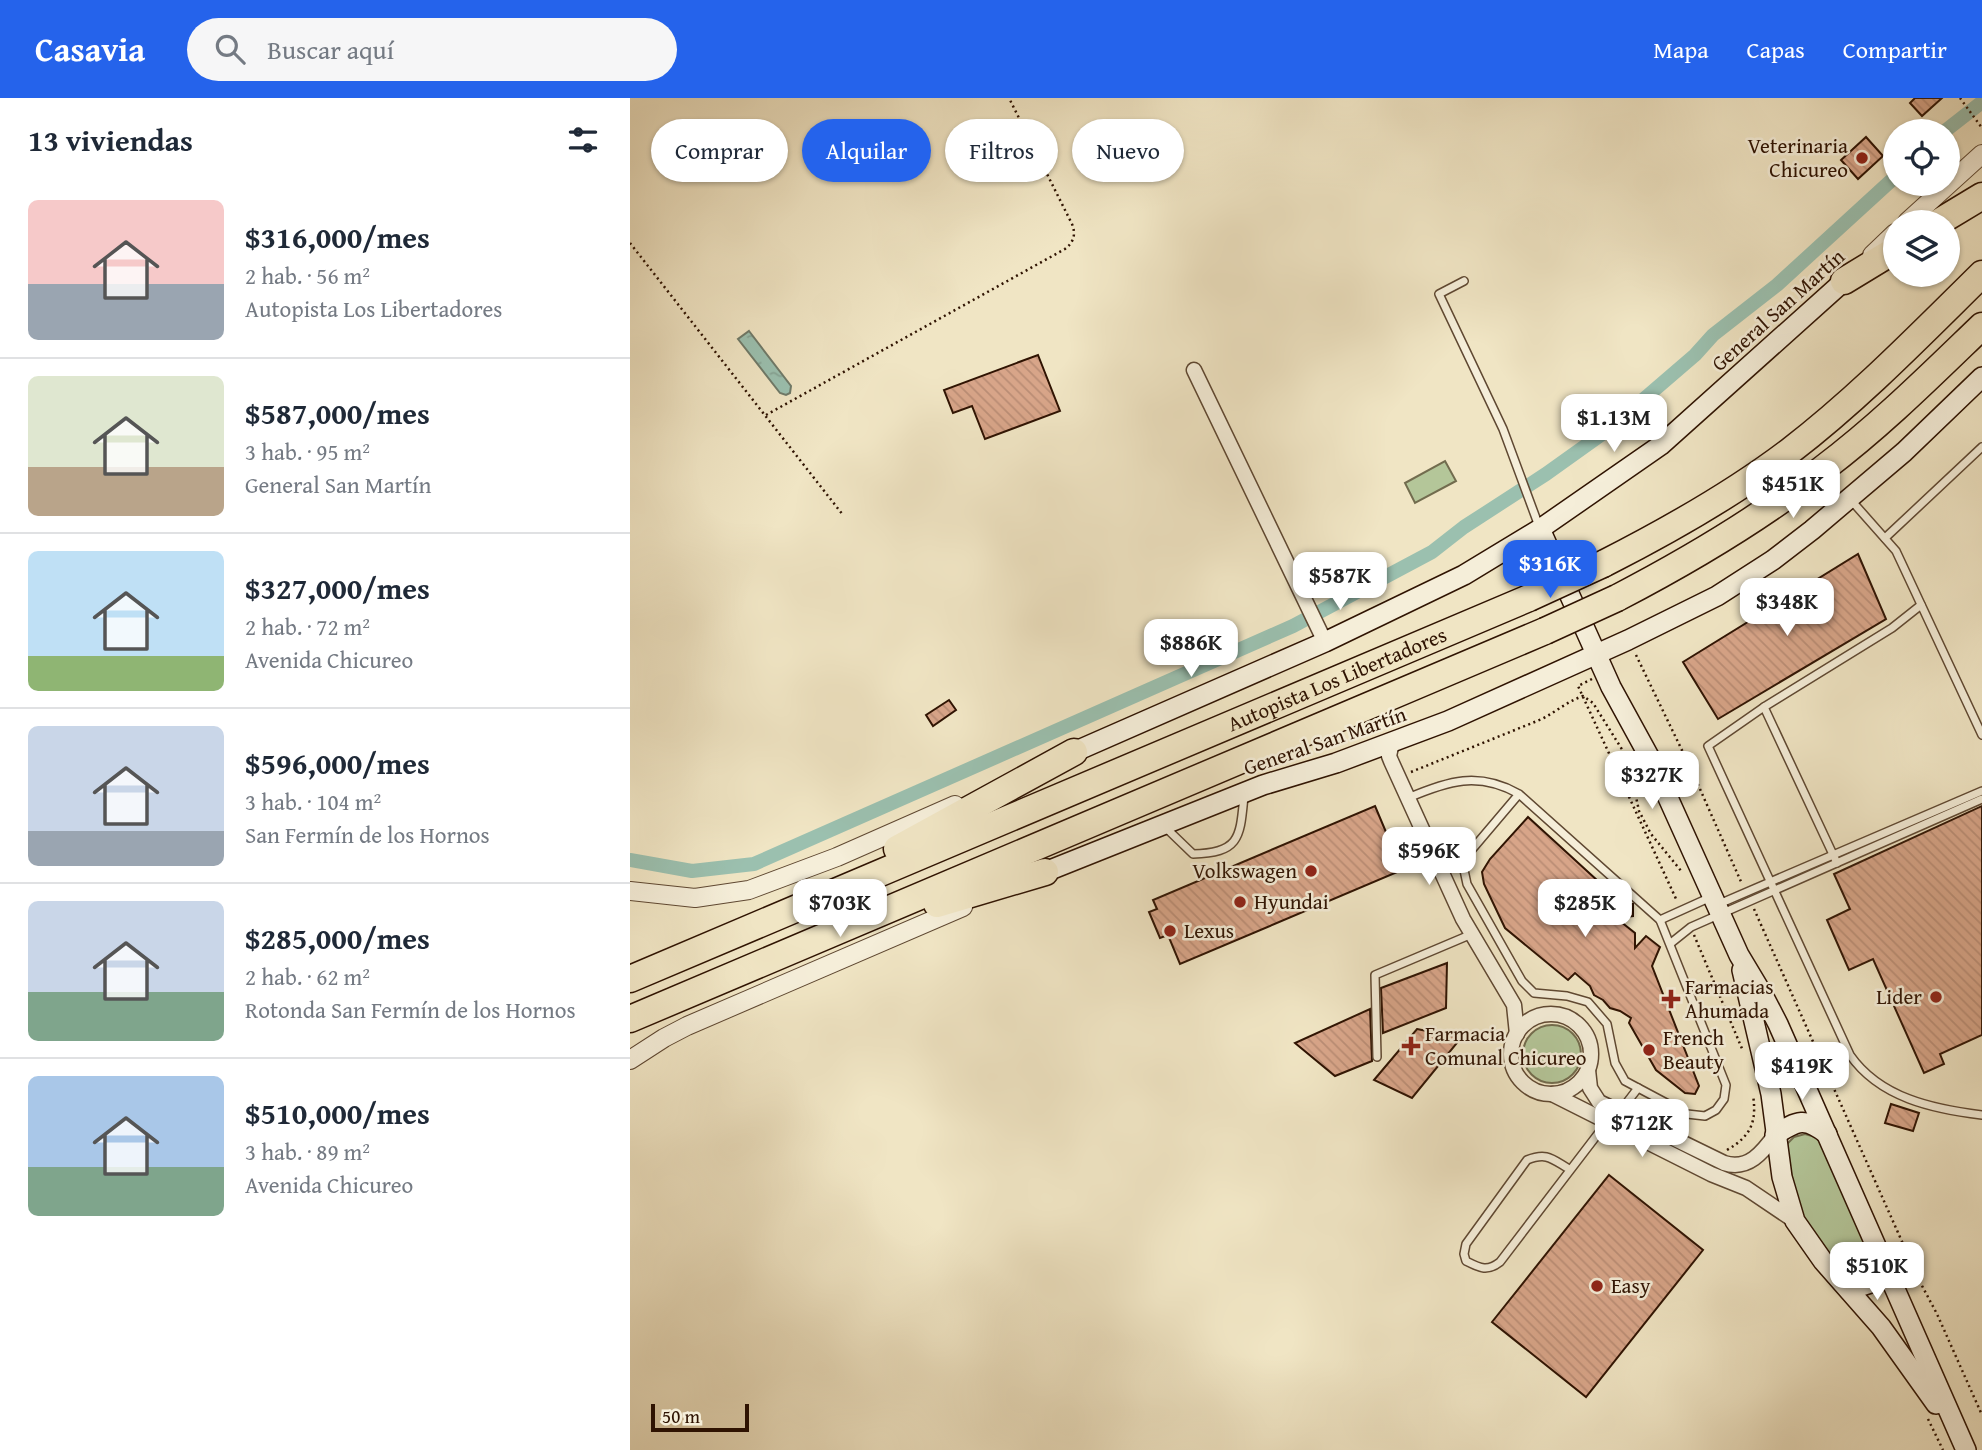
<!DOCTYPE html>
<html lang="es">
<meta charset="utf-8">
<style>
:root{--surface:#fff;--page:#f6f6f7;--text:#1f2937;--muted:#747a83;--line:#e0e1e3;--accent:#2563eb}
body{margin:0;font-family:"Gentium Book Plus",serif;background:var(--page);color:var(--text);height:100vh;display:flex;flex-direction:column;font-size:26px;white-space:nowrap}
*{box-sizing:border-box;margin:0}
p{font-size:23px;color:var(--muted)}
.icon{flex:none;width:38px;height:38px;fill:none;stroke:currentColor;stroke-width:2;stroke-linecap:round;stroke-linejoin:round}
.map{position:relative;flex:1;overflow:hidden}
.panel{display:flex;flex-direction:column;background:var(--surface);width:630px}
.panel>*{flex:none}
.hud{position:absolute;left:21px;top:21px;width:665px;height:63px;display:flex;gap:14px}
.controls{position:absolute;left:1253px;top:21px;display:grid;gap:14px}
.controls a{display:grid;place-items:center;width:77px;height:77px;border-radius:50%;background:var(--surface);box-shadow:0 2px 5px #0004;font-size:35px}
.scale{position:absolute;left:21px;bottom:18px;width:98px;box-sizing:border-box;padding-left:7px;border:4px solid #2f1302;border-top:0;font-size:19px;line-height:24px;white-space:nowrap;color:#2f1302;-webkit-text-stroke:5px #f5eed9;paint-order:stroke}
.price{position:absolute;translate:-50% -60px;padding:0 16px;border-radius:14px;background:#fff;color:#222;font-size:23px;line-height:46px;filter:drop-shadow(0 2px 4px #0008)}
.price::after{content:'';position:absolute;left:50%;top:42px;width:21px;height:16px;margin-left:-10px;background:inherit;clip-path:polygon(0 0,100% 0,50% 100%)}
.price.on{background:var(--accent);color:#fff}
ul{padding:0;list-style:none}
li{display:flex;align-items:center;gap:21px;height:175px;padding:0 28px}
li+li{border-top:2px solid var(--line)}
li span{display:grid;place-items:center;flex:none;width:196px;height:140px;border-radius:10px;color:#555}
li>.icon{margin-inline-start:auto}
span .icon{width:84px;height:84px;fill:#fffc;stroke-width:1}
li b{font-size:30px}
h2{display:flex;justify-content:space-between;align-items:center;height:84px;padding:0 28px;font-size:30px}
.chip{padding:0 24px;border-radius:32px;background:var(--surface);box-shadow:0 2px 5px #0004;font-size:24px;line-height:63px}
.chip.on{background:var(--accent);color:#fff}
header{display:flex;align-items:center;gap:42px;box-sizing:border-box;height:98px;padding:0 35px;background:var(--accent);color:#fff}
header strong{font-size:33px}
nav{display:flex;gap:38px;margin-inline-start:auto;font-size:24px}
.search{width:490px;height:63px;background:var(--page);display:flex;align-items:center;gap:18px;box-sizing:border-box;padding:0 24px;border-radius:38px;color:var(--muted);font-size:26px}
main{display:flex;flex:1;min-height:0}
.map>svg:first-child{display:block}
.green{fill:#b4c699;stroke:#726c4e;stroke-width:2}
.water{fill:url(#water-ripples);stroke:#707b6a;stroke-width:2}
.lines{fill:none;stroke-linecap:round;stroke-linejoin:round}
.canal{stroke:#9bc0af;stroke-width:14}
.building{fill:url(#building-back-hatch);stroke:#2f1302;stroke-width:2}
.service-casing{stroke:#5f4832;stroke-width:10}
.minor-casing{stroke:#5f4832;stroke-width:17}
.tertiary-casing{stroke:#5f4832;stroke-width:20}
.secondary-casing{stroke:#2f1302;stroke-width:22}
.motorway-casing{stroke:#2f1302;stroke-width:29}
.path{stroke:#2f1302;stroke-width:2.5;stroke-dasharray:2 3.5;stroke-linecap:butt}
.service{stroke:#f5eed9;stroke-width:7}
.minor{stroke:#f5eed9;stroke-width:14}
.tertiary{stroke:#f5eed9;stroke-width:18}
.secondary{stroke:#f5eed9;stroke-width:19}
.motorway{stroke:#f0e5c4;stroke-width:26}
.motorway-bridge-casing{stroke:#2f1302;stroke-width:29;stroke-linecap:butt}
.motorway-bridge{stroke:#f0e5c4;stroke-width:26}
.poi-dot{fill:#8f2418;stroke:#f5eed9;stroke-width:2.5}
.labels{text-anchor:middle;stroke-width:5;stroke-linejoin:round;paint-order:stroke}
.poi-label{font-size:21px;fill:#2f1302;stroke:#f5eed9;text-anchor:start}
.street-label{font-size:21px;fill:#2f1302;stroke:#f5eed9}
</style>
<header>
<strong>Casavia</strong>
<div class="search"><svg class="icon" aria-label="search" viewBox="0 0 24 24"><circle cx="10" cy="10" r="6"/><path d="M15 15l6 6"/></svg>Buscar aquí</div>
<nav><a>Mapa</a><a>Capas</a><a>Compartir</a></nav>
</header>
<main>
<section class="panel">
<h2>13 viviendas<svg class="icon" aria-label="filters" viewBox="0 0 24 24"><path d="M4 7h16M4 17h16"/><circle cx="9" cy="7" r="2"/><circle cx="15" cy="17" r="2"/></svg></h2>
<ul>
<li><span style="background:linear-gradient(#f6c9c9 60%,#9aa5b1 0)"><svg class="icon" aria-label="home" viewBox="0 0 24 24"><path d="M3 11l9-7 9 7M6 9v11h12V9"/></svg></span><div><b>$316,000/mes</b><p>2 hab. · 56 m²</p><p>Autopista Los Libertadores</p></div></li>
<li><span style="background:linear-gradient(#dfe7d0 65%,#b9a48a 0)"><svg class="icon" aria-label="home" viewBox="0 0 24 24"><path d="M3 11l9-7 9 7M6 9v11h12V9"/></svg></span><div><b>$587,000/mes</b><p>3 hab. · 95 m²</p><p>General San Martín</p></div></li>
<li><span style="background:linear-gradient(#bfe0f5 75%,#8fb573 0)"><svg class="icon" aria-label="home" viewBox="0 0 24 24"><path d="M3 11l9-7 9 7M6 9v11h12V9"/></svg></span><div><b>$327,000/mes</b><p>2 hab. · 72 m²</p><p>Avenida Chicureo</p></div></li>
<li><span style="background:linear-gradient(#c9d6e8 75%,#9aa5b1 0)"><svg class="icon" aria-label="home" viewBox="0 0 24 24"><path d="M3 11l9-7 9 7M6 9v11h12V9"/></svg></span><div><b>$596,000/mes</b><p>3 hab. · 104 m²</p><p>San Fermín de los Hornos</p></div></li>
<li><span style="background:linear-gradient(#c9d6e8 65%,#7fa58c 0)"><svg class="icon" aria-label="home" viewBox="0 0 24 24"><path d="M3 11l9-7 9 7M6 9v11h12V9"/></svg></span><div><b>$285,000/mes</b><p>2 hab. · 62 m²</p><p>Rotonda San Fermín de los Hornos</p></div></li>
<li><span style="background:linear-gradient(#a9c7e8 65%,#7fa58c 0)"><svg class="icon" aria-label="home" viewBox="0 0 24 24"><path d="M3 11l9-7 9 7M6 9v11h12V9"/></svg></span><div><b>$510,000/mes</b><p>3 hab. · 89 m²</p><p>Avenida Chicureo</p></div></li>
</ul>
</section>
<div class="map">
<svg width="1352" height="1352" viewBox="0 0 1352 1352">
<defs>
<pattern id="water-ripples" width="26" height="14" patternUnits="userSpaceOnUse" patternTransform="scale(1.75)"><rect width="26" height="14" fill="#9bc0af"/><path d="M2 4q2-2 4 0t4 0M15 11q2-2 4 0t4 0" fill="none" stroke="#86a495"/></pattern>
<pattern id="building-back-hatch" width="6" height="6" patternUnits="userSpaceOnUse" patternTransform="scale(1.75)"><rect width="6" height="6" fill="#d8a589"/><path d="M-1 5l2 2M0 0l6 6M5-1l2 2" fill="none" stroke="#ba8d75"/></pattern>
</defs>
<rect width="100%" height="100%" fill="#f0e5c4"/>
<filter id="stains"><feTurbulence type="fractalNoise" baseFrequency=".00286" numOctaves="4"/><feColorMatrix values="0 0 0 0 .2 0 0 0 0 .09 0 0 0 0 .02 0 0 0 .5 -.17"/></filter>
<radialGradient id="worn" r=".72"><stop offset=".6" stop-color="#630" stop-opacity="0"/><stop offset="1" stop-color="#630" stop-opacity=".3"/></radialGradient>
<g class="green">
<path d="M 815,363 L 826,383 L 785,405 L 775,385 Z"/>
<circle cx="922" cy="956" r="29"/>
<path d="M 1175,1036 L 1189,1040 L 1246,1164 L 1240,1179 L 1217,1180 L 1169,1118 L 1156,1047 L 1164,1039 Z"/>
</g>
<path class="water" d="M 119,233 L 161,288 L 160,295 L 156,297 L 150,295 L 108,241 Z"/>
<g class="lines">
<g class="canal">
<path d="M 1315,33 L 1352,4"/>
<path d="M 0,762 L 62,773 L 124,766 L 663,528 L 802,454 L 834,429 L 916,376 L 979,331 L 1065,257 L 1083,237 L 1147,187 L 1265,79"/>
</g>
</g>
<g class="building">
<path d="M 1285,0 L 1312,0 L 1292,18 L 1280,5 Z"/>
<path d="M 1236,39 L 1253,58 L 1228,81 L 1211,62 Z"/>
<path d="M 408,257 L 430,313 L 355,341 L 342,308 L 323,315 L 314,292 Z"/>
<path d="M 1228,456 L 1256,521 L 1088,621 L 1053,564 Z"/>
<path d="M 319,602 L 326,612 L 303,628 L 296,617 Z"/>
<path d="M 745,708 L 772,772 L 550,866 L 538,837 L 530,840 L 519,814 L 527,811 L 523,802 Z"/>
<path d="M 1352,708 L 1352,937 L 1310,956 L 1314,966 L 1294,975 L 1243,861 L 1219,872 L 1197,822 L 1220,811 L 1204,776 Z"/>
<path d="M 898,719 L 992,805 L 1003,806 L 1003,818 L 986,820 L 1005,835 L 1005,850 L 1016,838 L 1030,849 L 1022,868 L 1069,988 L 1065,996 L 1055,995 L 1026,972 L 999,925 L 1001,920 L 990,913 L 980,910 L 973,902 L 964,897 L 960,888 L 945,875 L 938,882 L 875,830 L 854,786 L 852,774 L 860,761 Z"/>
<path d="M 817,865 L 816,910 L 753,935 L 751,890 Z"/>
<path d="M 740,911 L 742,963 L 705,978 L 665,945 Z"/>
<path d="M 787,931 L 831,940 L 782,1000 L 744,982 Z"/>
<path d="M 1261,1006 L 1289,1015 L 1283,1033 L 1255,1025 Z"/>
<path d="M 979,1077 L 1073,1152 L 956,1299 L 862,1224 Z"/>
</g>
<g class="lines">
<defs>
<g id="service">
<path d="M 834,183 L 809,196 L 873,331 L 910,431"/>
<path d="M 1220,401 L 1266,453 L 1352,637"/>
<path d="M 1255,440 L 1352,349"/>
<path d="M 1134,609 L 1078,648 L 1220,957 C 1250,1000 1303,1011 1352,1017"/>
<path d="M 778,700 C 818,683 848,673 889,696 L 1030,822 L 1096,987 L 1094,1001 L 1086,1012 L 1075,1018 L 1057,1016 L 995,983 L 985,965 L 977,926 L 958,904 L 937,898 L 904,895 L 892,883 L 837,786 L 834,772 L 839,755 L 889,696"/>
<path d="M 535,729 L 563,756 C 611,755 610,738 614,698"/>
<path d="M 1207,765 L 1134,609 L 1262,530 L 1291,507"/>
<path d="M 1089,806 L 1352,693"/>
<path d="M 1030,822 L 1081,799"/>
<path d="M 1041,845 L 1061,829 L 1352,701"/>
<path d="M 747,959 L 745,877 L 842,836"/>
<path d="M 987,1012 L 995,1007 L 1008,990"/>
<path d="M 939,1071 C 922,1061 917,1054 897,1062 L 836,1146 L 834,1156 L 836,1163 C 850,1170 857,1174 870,1164 L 977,1024"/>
</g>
<g id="minor">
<path d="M 564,272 L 695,544"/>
<path d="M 762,644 L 759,658 L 761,663 L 833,821 L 884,907 L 887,936"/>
<circle cx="921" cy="956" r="40"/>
<path d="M 958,972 L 960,990 L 969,1004 L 1094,1065 C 1118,1073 1133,1054 1145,1037"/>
<path d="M 922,996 L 1081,1076 L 1116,1090 L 1165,1123"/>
</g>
<g id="tertiary">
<path d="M 1277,124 L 1352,56"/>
<path d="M 1242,157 L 1265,135"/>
<path d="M 0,793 L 65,800 L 119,792 L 207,759 L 325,707"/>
<path d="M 0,962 L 34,940 L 57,928 L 333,809"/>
</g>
<g id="secondary">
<path d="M 910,431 L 981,589 L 1021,662 L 1109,857 L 1133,897 L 1148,926 L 1336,1352"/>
<path d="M 444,654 L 695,544 L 834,477 L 910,431 L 1031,347 L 1214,183"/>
<path d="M 415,774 L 633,687 L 706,665 L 818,623 L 998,542 L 1087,498 L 1143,462 L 1182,432 L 1274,354 L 1352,279"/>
<path d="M 1112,872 L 1141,996 L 1152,1079 L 1165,1123 L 1193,1163 L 1251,1229 L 1306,1306"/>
<path d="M 1145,1037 C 1168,1022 1175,1019 1197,1036"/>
<path d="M 1212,1183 C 1230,1194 1250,1186 1253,1164"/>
</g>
<g id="motorway">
<path d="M 1309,124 L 1352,98"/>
<path d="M 1214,183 L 1265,152"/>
<path d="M 973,466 C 1038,433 1102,397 1160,353 C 1229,300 1290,237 1352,176"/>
<path d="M 987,500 C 1060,462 1130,421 1194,370 C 1251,327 1301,277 1352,228"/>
<path d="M 267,751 L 444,654"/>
<path d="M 307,806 L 415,774"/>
<path id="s1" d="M 0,881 L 899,500"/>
<path d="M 0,921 L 915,533"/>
</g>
</defs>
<use href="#service" class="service-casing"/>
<use href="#minor" class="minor-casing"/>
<use href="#tertiary" class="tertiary-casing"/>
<use href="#secondary" class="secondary-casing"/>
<use href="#motorway" class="motorway-casing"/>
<g class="path">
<path d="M 1330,0 L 1352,30"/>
<path d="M 0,145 L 213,417"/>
<path d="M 136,317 L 435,151 C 444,144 446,136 442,126 L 379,0"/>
<path d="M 1006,557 L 1062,673 L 1112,786"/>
<path d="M 962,581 L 948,588 L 1047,803"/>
<path d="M 781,674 L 912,621 C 927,613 938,603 953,598 L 963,605 L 998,661 L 1009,713 L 1021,736 L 1052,774"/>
<path d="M 1124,811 L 1290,1184 L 1307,1216 L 1352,1317"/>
<path d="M 1064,837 L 1113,953"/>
<path d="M 1097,1052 C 1121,1038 1127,1024 1123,997"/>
<path d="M 1298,1321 L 1313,1352"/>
</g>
<use href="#service" class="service"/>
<use href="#minor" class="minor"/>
<use href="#tertiary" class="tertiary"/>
<use href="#secondary" class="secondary"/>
<use href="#motorway" class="motorway"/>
<defs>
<g id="motorway-bridge">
<path d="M 899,500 L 973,466"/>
<path d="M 915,533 L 987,500"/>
</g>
</defs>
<use href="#motorway-bridge" class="motorway-bridge-casing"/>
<use href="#motorway-bridge" class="motorway-bridge"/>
</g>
<g class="poi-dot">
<circle cx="1232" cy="60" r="7"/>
<circle cx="681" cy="773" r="7"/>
<circle cx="610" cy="804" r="7"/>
<circle cx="540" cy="833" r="7"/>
<circle cx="1306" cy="899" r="7"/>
<path d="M1037.5 890.5h7v7h7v7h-7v7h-7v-7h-7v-7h7z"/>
<path d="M777.5 937.5h7v7h7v7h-7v7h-7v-7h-7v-7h7z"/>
<circle cx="1019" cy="952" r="7"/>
<circle cx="967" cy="1188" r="7"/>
</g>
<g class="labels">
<g class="poi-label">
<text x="1218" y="55" text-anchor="end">Veterinaria<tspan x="1218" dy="24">Chicureo</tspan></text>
<text x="667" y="780" text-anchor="end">Volkswagen</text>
<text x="624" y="811">Hyundai</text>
<text x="554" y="840">Lexus</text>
<text x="1055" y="896">Farmacias<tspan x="1055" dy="24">Ahumada</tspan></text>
<text x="1292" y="906" text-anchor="end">Lider</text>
<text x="795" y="943">Farmacia<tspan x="795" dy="24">Comunal Chicureo</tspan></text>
<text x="1033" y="947">French<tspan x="1033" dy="24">Beauty</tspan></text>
<text x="981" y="1195">Easy</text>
</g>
<g class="street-label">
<text transform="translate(1148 212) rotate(-42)" y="7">General San Martín</text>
<text dy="7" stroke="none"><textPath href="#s1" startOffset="768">Autopista Los Libertadores</textPath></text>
<text transform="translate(695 643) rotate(-19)" y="7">General San Martín</text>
</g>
</g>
<rect width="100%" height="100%" filter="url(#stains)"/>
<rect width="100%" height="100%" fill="url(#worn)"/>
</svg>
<div class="controls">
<a><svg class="icon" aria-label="locate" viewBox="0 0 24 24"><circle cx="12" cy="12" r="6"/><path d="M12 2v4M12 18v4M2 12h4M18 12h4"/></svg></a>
<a><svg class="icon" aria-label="layers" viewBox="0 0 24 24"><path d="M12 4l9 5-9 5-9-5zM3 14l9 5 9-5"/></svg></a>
</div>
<div class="scale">50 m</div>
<b class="price" style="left:984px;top:356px">$1.13M</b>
<b class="price" style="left:1163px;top:422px">$451K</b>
<b class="price on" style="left:920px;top:502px">$316K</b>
<b class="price" style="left:710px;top:514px">$587K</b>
<b class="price" style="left:1157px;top:540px">$348K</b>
<b class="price" style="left:561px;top:581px">$886K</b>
<b class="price" style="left:1022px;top:713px">$327K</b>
<b class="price" style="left:799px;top:789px">$596K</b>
<b class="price" style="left:210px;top:841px">$703K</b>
<b class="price" style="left:955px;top:841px">$285K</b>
<b class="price" style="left:1172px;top:1004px">$419K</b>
<b class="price" style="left:1012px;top:1061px">$712K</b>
<b class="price" style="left:1247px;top:1204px">$510K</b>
<div class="hud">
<a class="chip">Comprar</a>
<a class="chip on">Alquilar</a>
<a class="chip">Filtros</a>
<a class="chip">Nuevo</a>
</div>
</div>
</main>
